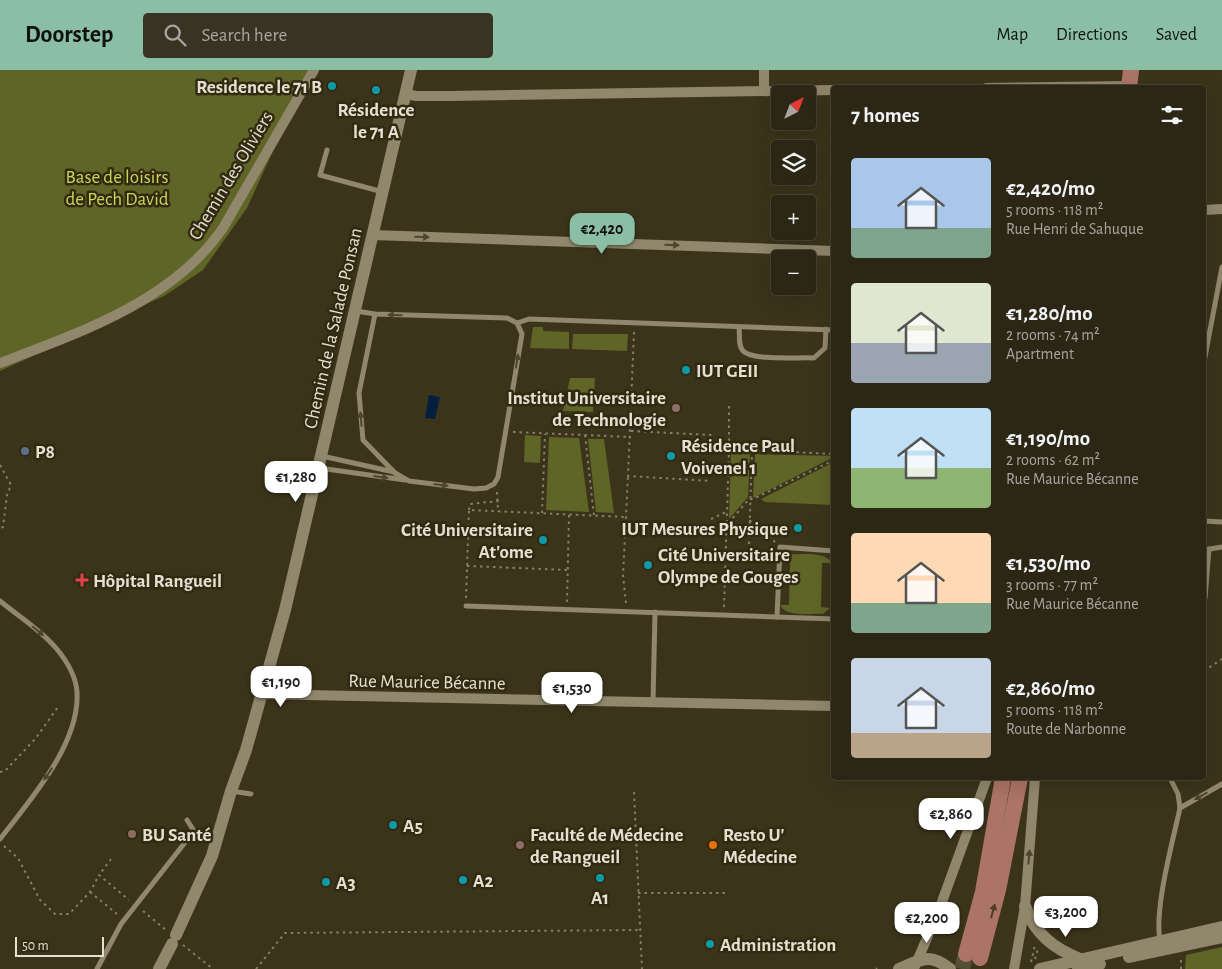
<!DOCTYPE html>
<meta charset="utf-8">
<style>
:root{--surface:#2c2714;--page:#383322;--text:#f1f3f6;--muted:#a6a5a0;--line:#484434;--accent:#8abfa5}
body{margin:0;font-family:"Alegreya Sans",sans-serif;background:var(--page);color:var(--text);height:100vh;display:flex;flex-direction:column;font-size:19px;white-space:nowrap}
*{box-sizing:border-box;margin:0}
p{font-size:16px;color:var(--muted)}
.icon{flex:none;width:28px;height:28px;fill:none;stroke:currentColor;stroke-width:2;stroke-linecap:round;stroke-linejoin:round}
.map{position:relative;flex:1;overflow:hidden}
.sheet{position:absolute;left:831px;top:15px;width:375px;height:695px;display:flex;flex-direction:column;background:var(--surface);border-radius:5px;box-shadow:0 5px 20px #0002,0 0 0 1px var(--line)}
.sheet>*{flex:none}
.needle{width:32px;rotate:42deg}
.tools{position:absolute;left:771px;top:15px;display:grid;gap:10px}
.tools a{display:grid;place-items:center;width:45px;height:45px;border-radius:5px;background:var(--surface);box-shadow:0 5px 20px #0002,0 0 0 1px var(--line);font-size:25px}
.scale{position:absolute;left:15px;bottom:12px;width:89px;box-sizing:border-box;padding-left:5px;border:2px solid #e4dfd1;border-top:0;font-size:14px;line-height:18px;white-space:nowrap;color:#e4dfd1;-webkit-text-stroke:4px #312a11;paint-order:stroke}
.price{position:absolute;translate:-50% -42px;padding:0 11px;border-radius:10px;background:#fff;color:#222;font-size:16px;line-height:32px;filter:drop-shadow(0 1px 2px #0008)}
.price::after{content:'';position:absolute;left:50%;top:30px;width:15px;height:11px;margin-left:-8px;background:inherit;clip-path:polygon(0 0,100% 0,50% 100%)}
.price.selected{background:var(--accent);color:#111}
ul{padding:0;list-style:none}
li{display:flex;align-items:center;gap:15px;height:125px;padding:0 20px}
li span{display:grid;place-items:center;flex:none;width:140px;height:100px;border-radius:5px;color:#555}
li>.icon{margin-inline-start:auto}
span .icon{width:60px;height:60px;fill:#fffc;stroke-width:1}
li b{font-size:21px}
h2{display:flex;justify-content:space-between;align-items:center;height:60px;padding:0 20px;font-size:21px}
header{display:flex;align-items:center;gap:30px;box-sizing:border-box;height:70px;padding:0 25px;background:var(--accent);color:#111}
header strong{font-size:24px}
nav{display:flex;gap:28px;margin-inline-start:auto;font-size:18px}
.search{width:350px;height:45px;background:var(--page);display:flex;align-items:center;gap:12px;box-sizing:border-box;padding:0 18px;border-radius:5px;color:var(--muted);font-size:19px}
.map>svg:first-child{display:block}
.green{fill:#5f6427}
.water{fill:#041e3f}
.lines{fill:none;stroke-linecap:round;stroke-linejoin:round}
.primary-tunnel{stroke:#544e36;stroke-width:16;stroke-dasharray:16 8;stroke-linecap:butt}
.path{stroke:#847e6a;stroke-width:2;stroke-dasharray:2.5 4;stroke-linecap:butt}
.service{stroke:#90876c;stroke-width:5}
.minor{stroke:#90876c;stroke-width:10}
.tertiary{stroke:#90876c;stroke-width:12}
.primary{stroke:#ab7466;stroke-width:16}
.oneway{fill:#4e462c}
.oneway2{fill:#503c26}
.culture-dot{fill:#0f9aa8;stroke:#312a11;stroke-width:2}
.education-dot{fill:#8d6e63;stroke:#312a11;stroke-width:2}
.service-dot{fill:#5c6f8a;stroke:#312a11;stroke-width:2}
.health-dot{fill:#e0444e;stroke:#312a11;stroke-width:2}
.food-dot{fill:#e8710a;stroke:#312a11;stroke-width:2}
.labels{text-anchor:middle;stroke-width:5;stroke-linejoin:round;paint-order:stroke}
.poi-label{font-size:19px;font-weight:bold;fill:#e4dfd1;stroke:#312a11;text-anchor:start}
.street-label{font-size:19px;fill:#e4dfd1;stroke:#312a11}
.park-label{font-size:19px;fill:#cbd659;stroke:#312a11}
</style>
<header>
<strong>Doorstep</strong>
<div class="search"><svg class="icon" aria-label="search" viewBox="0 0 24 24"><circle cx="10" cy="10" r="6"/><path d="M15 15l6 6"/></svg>Search here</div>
<nav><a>Map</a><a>Directions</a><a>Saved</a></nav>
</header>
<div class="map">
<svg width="1222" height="899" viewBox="0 0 1222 899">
<rect width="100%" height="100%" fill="#3b341b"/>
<g class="green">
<path d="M 0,0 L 310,0 L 247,138 L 203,200 L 164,226 L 0,301 Z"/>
<path d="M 533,257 L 543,257 L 543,261 L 569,262 L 569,279 L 530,278 Z"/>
<path d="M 573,264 L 628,264 L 627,281 L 572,279 Z"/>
<path d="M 570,308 L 595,308 L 593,342 L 563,341 Z"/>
<path d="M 525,365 L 541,366 L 540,393 L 524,392 Z"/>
<path d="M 549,367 L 579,368 L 589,442 L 546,440 Z"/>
<path d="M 588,369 L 604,369 L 614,443 L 596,442 Z"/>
<path d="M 731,383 L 750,383 L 748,427 L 729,449 Z"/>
<path d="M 755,384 L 834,386 L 834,387 L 753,428 Z"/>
<path d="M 834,392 L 834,435 L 765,432 L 761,429 Z"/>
<path d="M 790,484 C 802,485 825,481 832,493 L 822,493 L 821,537 L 830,538 L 823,544 C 811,543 786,548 780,535 L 789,535 L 790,491 L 781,491 L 785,485 Z"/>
<path d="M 1222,877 L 1222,899 L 1185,899 L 1186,885 Z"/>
</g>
<path class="water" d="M 429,325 L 440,327 L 435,349 L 425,348 Z"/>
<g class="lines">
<path class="primary-tunnel" d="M 962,899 L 966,884"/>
<g class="path">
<path d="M 634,262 L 628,406 L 711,411"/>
<path d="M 729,336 L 729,379 L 834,384"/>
<path d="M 631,361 L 712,365"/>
<path d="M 513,362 L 631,367"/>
<path d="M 585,365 L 594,446"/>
<path d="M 0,395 L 11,415 L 7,425 L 3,457 L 0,459"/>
<path d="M 497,422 L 498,442"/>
<path d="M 469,440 L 470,434 L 499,431"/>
<path d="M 542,443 L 545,364"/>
<path d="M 711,449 L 726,442"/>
<path d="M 749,451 L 762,451"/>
<path d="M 711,460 L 726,456 L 749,429 L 753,429 L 834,390"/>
<path d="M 749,466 L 770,467 L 775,472"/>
<path d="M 749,474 L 752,382"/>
<path d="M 467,496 L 569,500"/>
<path d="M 466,528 L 469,440 L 626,447"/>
<path d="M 567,532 L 569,445"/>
<path d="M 626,533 L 623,505 L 628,406"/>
<path d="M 724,537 L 729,379"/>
<path d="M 1204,601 L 1222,589"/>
<path d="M 0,702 L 5,701 L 36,668 L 58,637"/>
<path d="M 634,722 L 642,899"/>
<path d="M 4,776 L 18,788 L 40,830 L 55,844 L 69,844 L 90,822 L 99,805"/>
<path d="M 111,789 L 99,805 L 129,830"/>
<path d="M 90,822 L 117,844"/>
<path d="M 638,823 L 725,823"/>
<path d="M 143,841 L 166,860"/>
<path d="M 183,875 L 213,899"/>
<path d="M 1035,889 L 1038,879"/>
<path d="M 1031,892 L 1035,875"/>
<path d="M 876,898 L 877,899"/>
<path d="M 256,899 L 285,863 L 639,860"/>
<path d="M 1181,899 L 1181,888"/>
</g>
<g class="service">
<path d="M 327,80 L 320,105 L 383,122"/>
<path d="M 356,241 L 375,244 L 507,248 L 517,253 L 522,264 L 498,407 L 494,414 L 486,418 L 474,419 L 409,411 L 395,403 L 363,370 L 359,323 L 375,244"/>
<path d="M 517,253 L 529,249 L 834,260"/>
<path d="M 739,258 C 740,265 738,276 743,281 C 753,291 799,287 814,288 L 825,278 L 826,259"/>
<path d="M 1204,292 L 1222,197"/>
<path d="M 322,386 L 394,402"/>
<path d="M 319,398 L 405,410"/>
<path d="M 1204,451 L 1222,452"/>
<path d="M 1204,480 L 1222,477"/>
<path d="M 1205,528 L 1209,479"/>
<path d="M 0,531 C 18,546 40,559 56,578 C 66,590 76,606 77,622 C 80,674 30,730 0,769"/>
<path d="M 466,536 L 834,549"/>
<path d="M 777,547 L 780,477 L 834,481"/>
<path d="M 653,632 L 655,542"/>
<path d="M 231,721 L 251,724"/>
<path d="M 1180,738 L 1222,714"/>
<path d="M 1160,870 C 1154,839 1173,770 1180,738 L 1178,724 L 1170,708"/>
<path d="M 97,899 L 121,854 L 194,761 L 187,750"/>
</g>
<g class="minor">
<path d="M 764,0 L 764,20"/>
<path d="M 986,18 L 1129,16"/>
<path d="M 406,24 L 416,26 L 452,26 L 834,20"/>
<path d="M 1204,140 L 1222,139"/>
<path d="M 373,165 L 834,181"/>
<path d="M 0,293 C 79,263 173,231 223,158 L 314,0"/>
<path d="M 260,624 L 834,636"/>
<path d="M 915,896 L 939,840 L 987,708"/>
<path d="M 1014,899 L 1025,836 L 1035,708"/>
</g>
<g class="tertiary">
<path d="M 1025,836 C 1035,864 1053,878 1080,889"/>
<path d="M 176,865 L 212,786 L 231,721 L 246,680 L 285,540 L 411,0"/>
<path d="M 1129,887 L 1222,867"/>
<path d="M 159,899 L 172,874"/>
<path d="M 899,899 C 921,890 929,882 950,899"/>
<path d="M 1040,899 L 1222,857"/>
<path d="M 1078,899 L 1100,894"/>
</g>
<g class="primary">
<path d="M 1129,18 L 1131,0"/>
<path d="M 966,884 L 983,822 L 1003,708"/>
<path d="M 980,888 L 998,820 L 1020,708"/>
</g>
</g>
<defs><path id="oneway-solid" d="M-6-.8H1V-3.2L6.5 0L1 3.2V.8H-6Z" transform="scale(1.25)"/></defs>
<g class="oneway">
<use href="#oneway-solid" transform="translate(422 167) rotate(2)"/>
<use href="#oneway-solid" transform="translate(672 175) rotate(2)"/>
<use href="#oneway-solid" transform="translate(395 245) rotate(-178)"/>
<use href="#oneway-solid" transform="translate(517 291) rotate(-81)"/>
<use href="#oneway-solid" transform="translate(361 349) rotate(-95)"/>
<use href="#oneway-solid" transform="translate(381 407) rotate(8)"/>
<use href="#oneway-solid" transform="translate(441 415) rotate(7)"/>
<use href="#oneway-solid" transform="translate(38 561) rotate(40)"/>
<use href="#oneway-solid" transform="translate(48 704) rotate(124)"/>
<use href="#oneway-solid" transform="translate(1201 726) rotate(150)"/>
<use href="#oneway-solid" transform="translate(1029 787) rotate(-85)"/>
</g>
<use class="oneway2" href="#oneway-solid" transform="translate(993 841) rotate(-75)"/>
<g class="culture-dot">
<circle cx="332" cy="16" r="5"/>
<circle cx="376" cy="20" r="5"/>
<circle cx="686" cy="300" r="5"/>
<circle cx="671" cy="386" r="5"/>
<circle cx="798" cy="458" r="5"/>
<circle cx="543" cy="470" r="5"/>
<circle cx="648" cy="495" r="5"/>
<circle cx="393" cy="755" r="5"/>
<circle cx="600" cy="808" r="5"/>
<circle cx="463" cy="810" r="5"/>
<circle cx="326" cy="812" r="5"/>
<circle cx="710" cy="874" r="5"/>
</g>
<g class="education-dot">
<circle cx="676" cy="338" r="5"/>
<circle cx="132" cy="764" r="5"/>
<circle cx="520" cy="775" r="5"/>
</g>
<circle class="service-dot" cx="25" cy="381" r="5"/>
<path class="health-dot" d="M79.5 502.5h5v5h5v5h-5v5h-5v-5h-5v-5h5z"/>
<circle class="food-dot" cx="713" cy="775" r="5"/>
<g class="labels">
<g class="poi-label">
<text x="322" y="23" text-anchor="end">Residence le 71 B</text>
<text x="376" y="46" text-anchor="middle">Résidence<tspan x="376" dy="22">le 71 A</tspan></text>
<text x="696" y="307">IUT GEII</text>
<text x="666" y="334" text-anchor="end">Institut Universitaire<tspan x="666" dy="22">de Technologie</tspan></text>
<text x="681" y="382">Résidence Paul<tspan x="681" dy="22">Voivenel 1</tspan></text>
<text x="35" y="388">P8</text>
<text x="788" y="465" text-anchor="end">IUT Mesures Physique</text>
<text x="533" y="466" text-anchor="end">Cité Universitaire<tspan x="533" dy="22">At'ome</tspan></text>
<text x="658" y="491">Cité Universitaire<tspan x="658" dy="22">Olympe de Gouges</tspan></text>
<text x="93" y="517">Hôpital Rangueil</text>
<text x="403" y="762">A5</text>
<text x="142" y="771">BU Santé</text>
<text x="530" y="771">Faculté de Médecine<tspan x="530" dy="22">de Rangueil</tspan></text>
<text x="723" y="771">Resto U'<tspan x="723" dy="22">Médecine</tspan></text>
<text x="473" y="817">A2</text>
<text x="336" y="819">A3</text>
<text x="600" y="834" text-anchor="middle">A1</text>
<text x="720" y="881">Administration</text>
</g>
<g class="street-label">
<text transform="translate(230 105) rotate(-59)" y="7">Chemin des Oliviers</text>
<text transform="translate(332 258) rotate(-77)" y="7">Chemin de la Salade Ponsan</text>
<text transform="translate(427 611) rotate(1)" y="7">Rue Maurice Bécanne</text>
</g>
<g class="park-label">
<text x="117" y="113">Base de loisirs<tspan x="117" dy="22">de Pech David</tspan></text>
</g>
</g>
</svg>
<div class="tools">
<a><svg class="needle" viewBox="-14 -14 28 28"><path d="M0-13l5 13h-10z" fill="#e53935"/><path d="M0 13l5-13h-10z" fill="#a6a5a0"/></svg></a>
<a><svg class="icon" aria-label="layers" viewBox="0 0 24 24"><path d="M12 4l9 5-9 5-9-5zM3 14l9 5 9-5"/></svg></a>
<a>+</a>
<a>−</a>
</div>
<div class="scale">50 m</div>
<b class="price selected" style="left:602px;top:185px">€2,420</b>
<b class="price" style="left:296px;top:433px">€1,280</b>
<b class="price" style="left:281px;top:638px">€1,190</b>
<b class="price" style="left:572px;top:644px">€1,530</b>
<b class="price" style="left:951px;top:770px">€2,860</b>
<b class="price" style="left:1066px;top:868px">€3,200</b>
<b class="price" style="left:927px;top:874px">€2,200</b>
<section class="sheet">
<h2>7 homes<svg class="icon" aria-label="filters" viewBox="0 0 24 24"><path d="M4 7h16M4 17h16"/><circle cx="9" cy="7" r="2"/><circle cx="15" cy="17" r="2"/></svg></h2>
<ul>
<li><span style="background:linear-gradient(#a9c7e8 70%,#7fa58c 0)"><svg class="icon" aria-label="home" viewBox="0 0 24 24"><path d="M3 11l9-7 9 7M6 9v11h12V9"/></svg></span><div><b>€2,420/mo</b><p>5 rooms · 118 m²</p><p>Rue Henri de Sahuque</p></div></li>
<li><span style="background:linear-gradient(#dfe7d0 60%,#9aa5b1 0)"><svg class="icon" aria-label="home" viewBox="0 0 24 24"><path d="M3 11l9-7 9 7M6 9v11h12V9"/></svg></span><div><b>€1,280/mo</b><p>2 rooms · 74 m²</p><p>Apartment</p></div></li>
<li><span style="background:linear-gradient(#bfe0f5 60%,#8fb573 0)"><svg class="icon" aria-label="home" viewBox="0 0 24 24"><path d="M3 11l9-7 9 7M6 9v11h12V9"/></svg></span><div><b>€1,190/mo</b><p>2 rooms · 62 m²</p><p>Rue Maurice Bécanne</p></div></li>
<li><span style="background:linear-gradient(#ffd9b3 70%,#7fa58c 0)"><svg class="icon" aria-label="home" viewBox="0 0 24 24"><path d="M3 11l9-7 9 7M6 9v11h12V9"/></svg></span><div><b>€1,530/mo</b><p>3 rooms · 77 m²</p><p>Rue Maurice Bécanne</p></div></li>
<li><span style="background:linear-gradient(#c9d6e8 75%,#b9a48a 0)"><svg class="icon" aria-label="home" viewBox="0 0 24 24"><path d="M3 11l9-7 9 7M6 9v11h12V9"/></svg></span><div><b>€2,860/mo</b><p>5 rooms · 118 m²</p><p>Route de Narbonne</p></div></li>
</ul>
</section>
</div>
